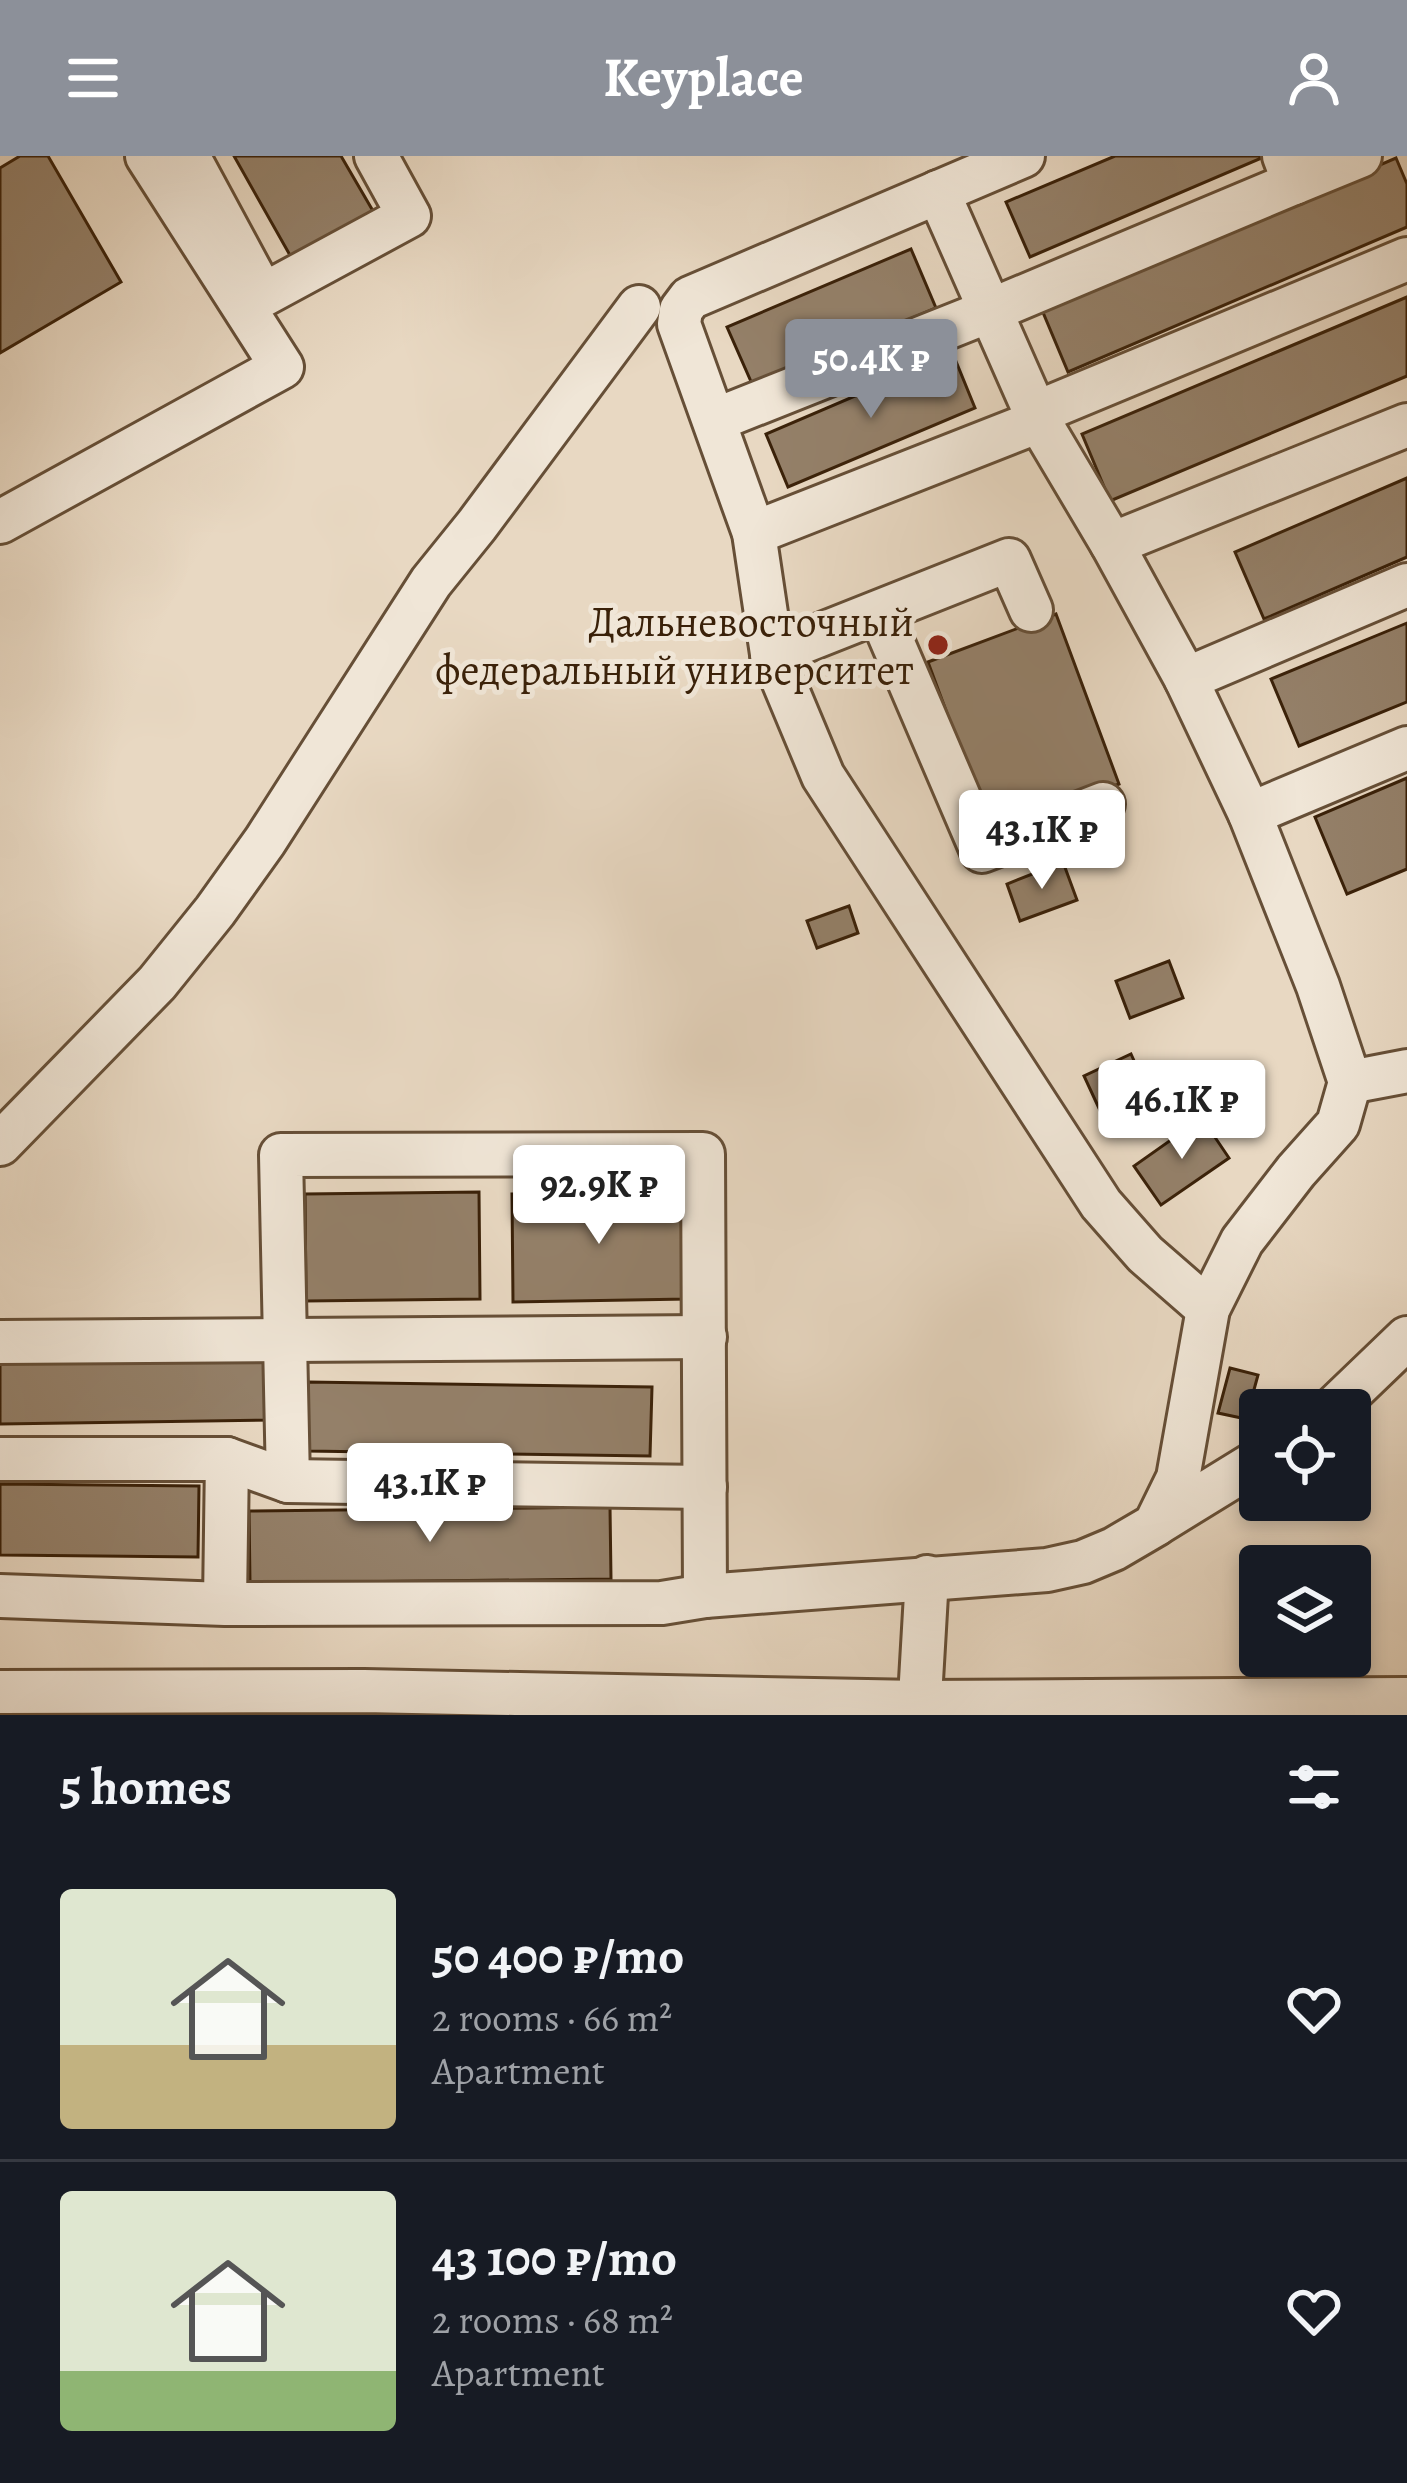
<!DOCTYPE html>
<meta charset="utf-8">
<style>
:root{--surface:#171b24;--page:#20242c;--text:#f1f3f6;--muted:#9ea1a6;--line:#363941;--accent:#8c9099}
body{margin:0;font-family:Alegreya,serif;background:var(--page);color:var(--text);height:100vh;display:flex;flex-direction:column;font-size:45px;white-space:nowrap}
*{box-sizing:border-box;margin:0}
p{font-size:39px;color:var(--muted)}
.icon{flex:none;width:66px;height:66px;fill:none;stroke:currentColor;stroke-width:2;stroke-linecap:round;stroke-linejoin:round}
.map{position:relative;height:1559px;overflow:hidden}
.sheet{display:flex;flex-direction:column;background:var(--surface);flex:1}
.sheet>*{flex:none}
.controls{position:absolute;left:1239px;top:1233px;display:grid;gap:24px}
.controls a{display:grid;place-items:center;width:132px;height:132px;border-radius:12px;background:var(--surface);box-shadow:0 6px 18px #0003;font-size:60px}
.price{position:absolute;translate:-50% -102px;padding:0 27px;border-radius:12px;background:#fff;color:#222;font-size:39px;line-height:78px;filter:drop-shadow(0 3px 6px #0008)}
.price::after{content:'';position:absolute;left:50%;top:72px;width:36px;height:27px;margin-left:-18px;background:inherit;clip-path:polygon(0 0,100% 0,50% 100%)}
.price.current{background:var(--accent);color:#fff}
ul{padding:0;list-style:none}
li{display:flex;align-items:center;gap:36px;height:300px;padding:0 60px}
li+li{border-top:3px solid var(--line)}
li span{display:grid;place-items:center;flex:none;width:336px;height:240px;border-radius:12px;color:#555}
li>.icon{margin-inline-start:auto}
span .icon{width:144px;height:144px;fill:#fffc;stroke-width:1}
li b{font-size:51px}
h2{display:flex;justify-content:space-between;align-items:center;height:144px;padding:0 60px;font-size:51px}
header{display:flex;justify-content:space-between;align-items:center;height:156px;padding:0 60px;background:var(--accent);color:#fff;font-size:54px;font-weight:700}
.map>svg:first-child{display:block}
.building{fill:#948069;stroke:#3a2109;stroke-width:3}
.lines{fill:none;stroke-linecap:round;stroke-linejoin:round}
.minor-casing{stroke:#664f37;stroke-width:48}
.minor{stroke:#f0e6d7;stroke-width:42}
.poi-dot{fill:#8f2418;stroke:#f0e6d7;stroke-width:4.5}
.labels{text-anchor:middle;stroke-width:10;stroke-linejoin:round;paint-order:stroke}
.poi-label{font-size:42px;fill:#3a2109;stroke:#f0e6d7;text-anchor:end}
</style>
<header><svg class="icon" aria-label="menu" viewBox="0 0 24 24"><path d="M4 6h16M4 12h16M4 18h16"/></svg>Keyplace<svg class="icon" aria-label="person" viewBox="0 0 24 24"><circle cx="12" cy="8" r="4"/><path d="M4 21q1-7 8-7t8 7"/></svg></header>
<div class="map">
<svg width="1407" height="1559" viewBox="0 0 1407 1559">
<rect width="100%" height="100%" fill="#e8d8c2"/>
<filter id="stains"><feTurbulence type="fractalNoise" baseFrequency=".00167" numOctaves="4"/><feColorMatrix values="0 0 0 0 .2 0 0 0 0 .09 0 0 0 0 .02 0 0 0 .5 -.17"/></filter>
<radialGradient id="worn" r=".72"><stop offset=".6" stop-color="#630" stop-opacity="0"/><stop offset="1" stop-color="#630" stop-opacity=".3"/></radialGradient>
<g class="building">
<path d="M 20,0 L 48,0 L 121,126 L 0,197 L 0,12 Z"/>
<path d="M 234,0 L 341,0 L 373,55 L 291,101 Z"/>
<path d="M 1115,0 L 1266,0 L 1030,101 L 1006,46 Z"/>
<path d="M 1396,2 L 1407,28 L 1407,71 L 1068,216 L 1042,154 Z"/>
<path d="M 911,93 L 936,152 L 753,230 L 727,171 Z"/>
<path d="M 1407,141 L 1407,220 L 1110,345 L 1082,278 Z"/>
<path d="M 953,198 L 975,252 L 788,331 L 766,278 Z"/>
<path d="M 1407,322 L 1407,401 L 1264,463 L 1235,396 Z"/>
<path d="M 1056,458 L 1119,628 L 991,676 L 928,506 Z"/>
<path d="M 1407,467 L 1407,546 L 1299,590 L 1271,523 Z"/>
<path d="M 1407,622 L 1407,713 L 1347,738 L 1315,661 Z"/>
<path d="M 1063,706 L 1077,744 L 1020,765 L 1007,728 Z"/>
<path d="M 849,750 L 858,777 L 817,792 L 807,765 Z"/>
<path d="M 1169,805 L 1183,842 L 1130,862 L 1116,825 Z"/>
<path d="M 1131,898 L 1150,940 L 1103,961 L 1084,920 Z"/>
<path d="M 1202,962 L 1229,1002 L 1161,1049 L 1134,1010 Z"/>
<path d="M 479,1036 L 480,1143 L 306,1145 L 305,1038 Z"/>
<path d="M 686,1037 L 687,1143 L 513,1146 L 512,1038 Z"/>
<path d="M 272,1193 L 273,1264 L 0,1268 L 0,1197 Z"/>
<path d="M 1230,1212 L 1258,1219 L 1246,1263 L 1218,1257 Z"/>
<path d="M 308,1226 L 652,1231 L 650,1300 L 307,1295 Z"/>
<path d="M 0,1328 L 199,1330 L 198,1401 L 0,1399 Z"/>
<path d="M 610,1351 L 611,1423 L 250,1427 L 249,1355 Z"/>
</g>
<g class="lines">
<defs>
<g id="minor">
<path d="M 188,0 L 263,139 L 409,60 L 376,0"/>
<path d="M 1023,0 L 690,142 L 681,154 L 679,168 L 754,377 L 772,498 L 823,620 L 1101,1048 L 1145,1098 L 1208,1153"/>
<path d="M 1294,27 L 1360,0"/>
<path d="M 1036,257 L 1407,103"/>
<path d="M 715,264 L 989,155 L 1294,27 L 1284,0"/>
<path d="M 0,366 L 282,211 L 147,0"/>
<path d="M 754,377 L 1039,265"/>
<path d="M 1112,388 L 1407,269"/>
<path d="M 880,457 L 982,695 L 1103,648"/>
<path d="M 772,498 L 1009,404 L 1031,454"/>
<path d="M 1186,523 L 1407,429"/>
<path d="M 1250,658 L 1407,592"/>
<path d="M 1350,926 L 1407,915"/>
<path d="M 0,988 L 157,827 L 215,755 L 265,685 L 431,426 L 477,369 L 639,151"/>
<path d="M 0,1186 L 705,1181"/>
<path d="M 1332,1254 L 1407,1182"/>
<path d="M 0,1303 L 227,1303 L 288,1325 L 705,1331"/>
<path d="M 288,1325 L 281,999 L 703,998 L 705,1440"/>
<path d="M 1156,1368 L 1260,1304"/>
<path d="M 0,1440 L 225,1448 L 662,1447 L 705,1440 L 1047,1414 L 1083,1406 L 1114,1393 L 1155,1369 L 1178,1322 L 1208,1153 L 1242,1085 L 1296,1015 L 1338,968 L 1350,926 L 1318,830 L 1250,658 L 1186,523 L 1112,388 L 1039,265 L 938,36"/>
<path d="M 225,1446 L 227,1303"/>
<path d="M 0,1536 L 364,1535 L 919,1546 L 1407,1543"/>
<path d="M 919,1559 L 927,1421"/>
</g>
</defs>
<use href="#minor" class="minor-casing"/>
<use href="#minor" class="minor"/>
</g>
<circle class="poi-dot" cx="938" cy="489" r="12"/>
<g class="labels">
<g class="poi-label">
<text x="914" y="480">Дальневосточный<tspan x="914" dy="48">федеральный университет</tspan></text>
</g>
</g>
<rect width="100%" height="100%" filter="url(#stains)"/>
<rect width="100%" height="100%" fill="url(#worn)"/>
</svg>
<div class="controls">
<a><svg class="icon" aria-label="locate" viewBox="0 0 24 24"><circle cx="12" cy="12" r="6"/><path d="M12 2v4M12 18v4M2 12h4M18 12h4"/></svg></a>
<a><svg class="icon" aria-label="layers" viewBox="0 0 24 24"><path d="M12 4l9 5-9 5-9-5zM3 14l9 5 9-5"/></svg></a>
</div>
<b class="price current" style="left:871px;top:265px">50.4K ₽</b>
<b class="price" style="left:1042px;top:736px">43.1K ₽</b>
<b class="price" style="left:1182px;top:1006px">46.1K ₽</b>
<b class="price" style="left:599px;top:1091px">92.9K ₽</b>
<b class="price" style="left:430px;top:1389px">43.1K ₽</b>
</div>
<section class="sheet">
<h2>5 homes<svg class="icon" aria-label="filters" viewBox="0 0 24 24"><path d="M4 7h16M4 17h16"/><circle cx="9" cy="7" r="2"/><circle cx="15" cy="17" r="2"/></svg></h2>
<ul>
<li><span style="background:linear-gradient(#dfe7d0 65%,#c2b280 0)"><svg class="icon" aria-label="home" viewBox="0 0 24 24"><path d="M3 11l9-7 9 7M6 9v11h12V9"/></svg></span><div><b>50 400 ₽/mo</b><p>2 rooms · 66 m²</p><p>Apartment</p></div><svg class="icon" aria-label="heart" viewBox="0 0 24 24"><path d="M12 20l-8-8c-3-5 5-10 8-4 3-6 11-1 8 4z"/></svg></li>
<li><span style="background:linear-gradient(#dfe7d0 75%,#8fb573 0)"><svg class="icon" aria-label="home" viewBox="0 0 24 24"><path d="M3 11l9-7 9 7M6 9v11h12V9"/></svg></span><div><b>43 100 ₽/mo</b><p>2 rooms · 68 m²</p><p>Apartment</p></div><svg class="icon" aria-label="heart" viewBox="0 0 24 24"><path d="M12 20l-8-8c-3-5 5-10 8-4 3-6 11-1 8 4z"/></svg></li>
</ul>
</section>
